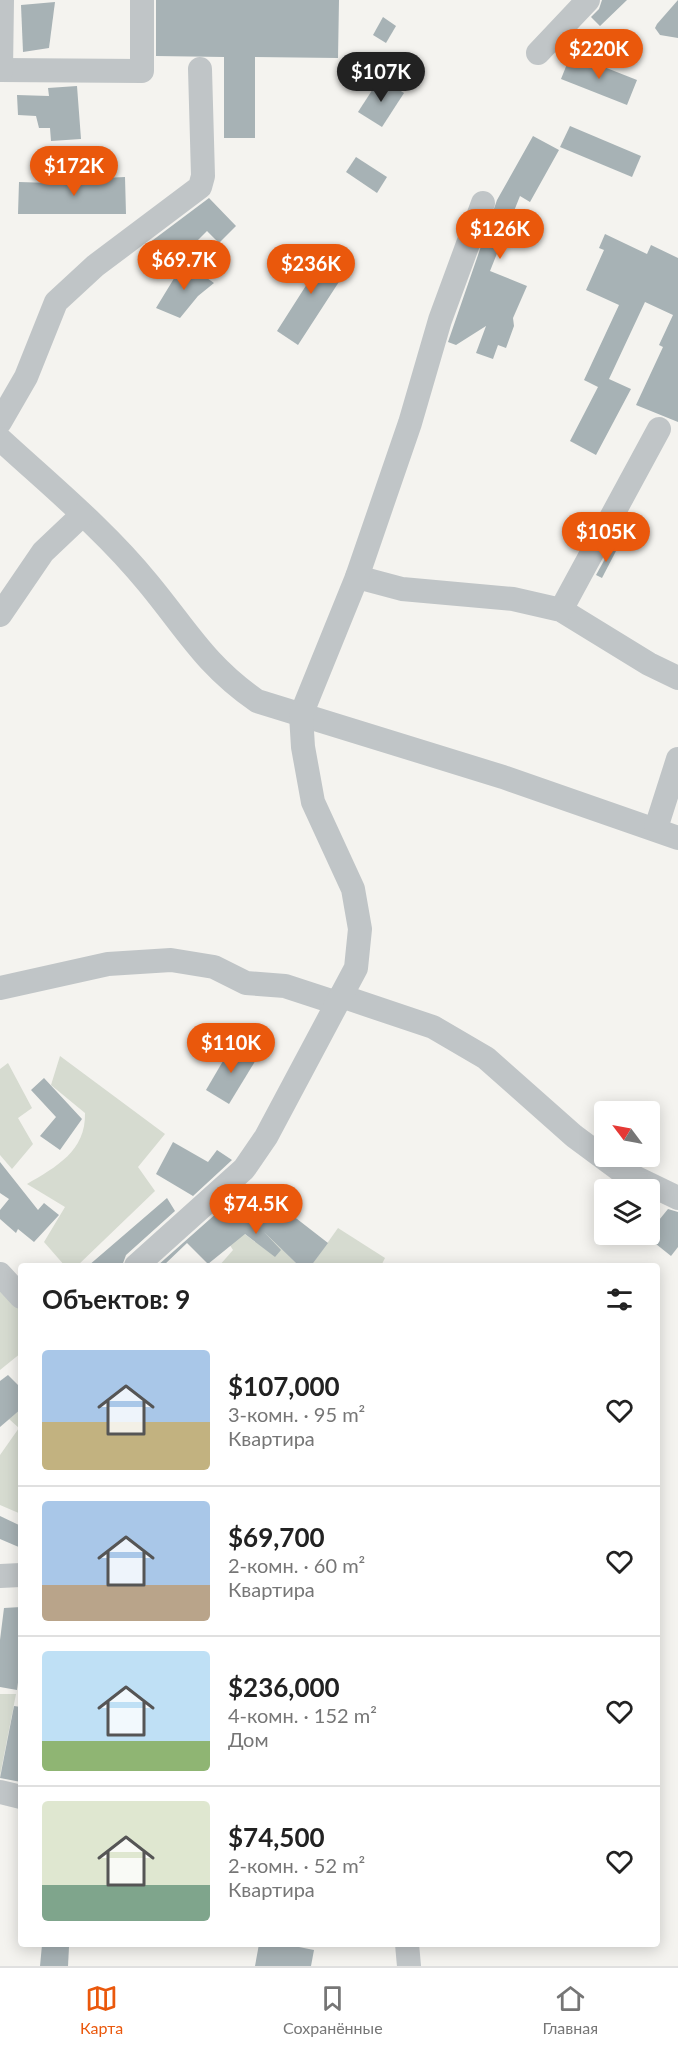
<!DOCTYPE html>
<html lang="ru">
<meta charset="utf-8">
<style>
:root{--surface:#fff;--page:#f6f6f6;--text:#222;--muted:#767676;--line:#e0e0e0;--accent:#ea580c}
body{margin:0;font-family:Lato,sans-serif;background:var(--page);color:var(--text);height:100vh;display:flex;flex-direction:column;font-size:22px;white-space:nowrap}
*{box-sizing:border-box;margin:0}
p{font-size:20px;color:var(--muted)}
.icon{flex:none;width:33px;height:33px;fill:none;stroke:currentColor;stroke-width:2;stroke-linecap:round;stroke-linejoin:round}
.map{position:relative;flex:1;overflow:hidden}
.sheet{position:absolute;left:18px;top:1263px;width:642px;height:684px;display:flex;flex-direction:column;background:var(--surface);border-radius:6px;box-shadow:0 3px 15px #0003}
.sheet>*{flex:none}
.needle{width:39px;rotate:302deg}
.buttons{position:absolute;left:594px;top:1101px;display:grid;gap:12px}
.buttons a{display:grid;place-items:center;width:66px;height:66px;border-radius:6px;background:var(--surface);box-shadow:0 3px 15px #0003;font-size:30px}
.price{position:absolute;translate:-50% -51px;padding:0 14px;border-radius:21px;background:var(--accent);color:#fff;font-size:20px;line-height:39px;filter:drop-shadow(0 2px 3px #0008)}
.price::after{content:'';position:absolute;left:50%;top:36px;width:18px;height:14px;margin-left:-9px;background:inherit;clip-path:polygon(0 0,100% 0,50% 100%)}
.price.on{background:#222;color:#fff}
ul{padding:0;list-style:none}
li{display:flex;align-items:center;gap:18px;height:150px;padding:0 24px}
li+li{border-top:2px solid var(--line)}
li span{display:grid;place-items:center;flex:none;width:168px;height:120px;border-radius:6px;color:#555}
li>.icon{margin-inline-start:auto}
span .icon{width:72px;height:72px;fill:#fffc;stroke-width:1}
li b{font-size:26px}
h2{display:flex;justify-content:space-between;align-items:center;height:72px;padding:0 24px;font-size:26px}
.menu{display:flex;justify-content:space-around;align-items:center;height:84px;border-top:2px solid var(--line);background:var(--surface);font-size:16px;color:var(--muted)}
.menu a{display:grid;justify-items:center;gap:3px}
.menu .on{color:var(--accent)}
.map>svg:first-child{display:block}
.green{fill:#d6dbd0}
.building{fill:#a7b2b5}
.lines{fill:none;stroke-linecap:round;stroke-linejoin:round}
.minor{stroke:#c0c5c7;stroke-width:24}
</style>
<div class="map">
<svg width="678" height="1966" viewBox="0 0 678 1966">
<rect width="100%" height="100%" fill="#f4f3ef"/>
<g class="green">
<path d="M 60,1056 L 165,1134 L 138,1167 L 155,1191 L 77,1266 L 65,1266 L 44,1242 L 65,1207 L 27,1184 C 56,1167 86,1151 85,1113 L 51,1085 Z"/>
<path d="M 8,1063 L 32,1108 L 18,1118 L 33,1144 L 12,1169 L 0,1155 L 0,1069 Z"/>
<path d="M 233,1225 L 255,1242 L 264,1232 L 299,1266 L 219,1266 L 233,1250 L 224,1236 Z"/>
<path d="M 338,1228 L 385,1258 L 381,1266 L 311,1266 Z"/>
<path d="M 0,1283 L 21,1307 L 21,1353 L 0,1370 Z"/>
<path d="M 21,1409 L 21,1514 L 0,1505 L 0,1455 L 19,1428 L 9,1419 Z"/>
<path d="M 0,1694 L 16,1694 L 0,1776 Z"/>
</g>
<g class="building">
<path d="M 156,0 L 339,0 L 338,58 L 255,57 L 255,138 L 224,138 L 224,57 L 156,56 Z"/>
<path d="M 602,0 L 627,0 L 600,26 L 591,17 L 599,9 Z"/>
<path d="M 678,0 L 678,38 L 660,35 L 655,28 L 657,24 Z"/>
<path d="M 55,2 L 49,48 L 23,52 L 21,5 Z"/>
<path d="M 383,17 L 396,26 L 386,43 L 373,35 Z"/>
<path d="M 571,54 L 637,80 L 627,105 L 561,79 Z"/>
<path d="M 380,78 L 404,93 L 382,127 L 358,112 Z"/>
<path d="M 77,86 L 81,139 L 51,141 L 50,128 L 39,128 L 36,116 L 18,115 L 17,95 L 49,96 L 48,88 Z"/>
<path d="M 570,126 L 641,156 L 632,177 L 560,147 Z"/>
<path d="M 533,136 L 559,150 L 530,202 L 520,196 L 490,271 L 527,286 L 513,318 L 514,326 L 506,348 L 498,345 L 493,359 L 476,353 L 486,326 L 456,345 L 448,342 L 497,200 Z"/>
<path d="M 356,157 L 387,177 L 377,193 L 346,172 Z"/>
<path d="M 125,177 L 126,214 L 18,214 L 19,182 L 83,184 L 82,179 Z"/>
<path d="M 209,198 L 236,226 L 219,243 L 207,231 L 176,262 L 145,246 Z"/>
<path d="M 605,234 L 647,254 L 651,245 L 678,258 L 678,422 L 636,405 L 663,347 L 659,345 L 673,315 L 645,302 L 609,379 L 631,389 L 596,455 L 570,441 L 598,387 L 584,380 L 619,305 L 586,290 L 604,250 L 599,248 Z"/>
<path d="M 309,251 L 346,271 L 298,345 L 277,331 L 307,284 L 293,276 Z"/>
<path d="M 184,262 L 214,283 L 198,296 L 180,318 L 156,308 Z"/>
<path d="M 611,548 L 616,551 L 602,578 L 596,575 Z"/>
<path d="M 233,1044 L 257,1058 L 229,1104 L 206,1090 Z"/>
<path d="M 44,1078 L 82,1119 L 60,1150 L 40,1136 L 56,1117 L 31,1090 Z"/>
<path d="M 173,1142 L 208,1162 L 217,1150 L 232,1160 L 193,1196 L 156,1174 Z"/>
<path d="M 0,1162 L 38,1210 L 44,1203 L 59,1215 L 34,1242 L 18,1229 L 16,1233 L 0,1219 L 0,1210 L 9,1199 L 0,1193 Z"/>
<path d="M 167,1198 L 175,1211 L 126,1255 L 122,1266 L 88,1266 Z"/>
<path d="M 270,1198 L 328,1243 L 311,1266 L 299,1266 L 264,1232 L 281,1250 L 275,1257 L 245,1234 L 208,1264 L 187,1243 L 163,1266 L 157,1266 L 227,1204 L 235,1203 L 253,1222 Z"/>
<path d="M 668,1209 L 678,1212 L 678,1247 L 671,1256 L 646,1236 Z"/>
<path d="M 8,1375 L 21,1388 L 21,1409 L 0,1427 L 0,1381 Z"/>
<path d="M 0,1516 L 21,1526 L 21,1548 L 0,1539 Z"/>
<path d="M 21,1607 L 21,1661 L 17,1690 L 0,1687 L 0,1640 L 4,1608 Z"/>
<path d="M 14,1706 L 21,1707 L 21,1782 L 0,1778 Z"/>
<path d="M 259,1944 L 284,1944 L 314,1950 L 311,1966 L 255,1966 Z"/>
<path d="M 42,1945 L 69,1947 L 68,1966 L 40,1966 Z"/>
</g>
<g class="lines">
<g class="minor">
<path d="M 538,53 L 588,0"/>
<path d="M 0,70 L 142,71 L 142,0"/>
<path d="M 1,70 L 2,0"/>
<path d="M 0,422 L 26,377 L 56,302 L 95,266 L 200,187 L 203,176 L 200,69"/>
<path d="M 0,439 C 50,485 105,530 148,583 C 187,630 205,665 257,701 L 503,777 L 678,838"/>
<path d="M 357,577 L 402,589 L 513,599 L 561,610 L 649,664 L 678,678"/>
<path d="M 561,610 L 659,429"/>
<path d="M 0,615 L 43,552 L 82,515"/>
<path d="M 656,828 L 678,759"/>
<path d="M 0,988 L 108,964 L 171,960 L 214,967 L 246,983 L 285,986 L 337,1003"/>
<path d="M 341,996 L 433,1027 L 486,1058 L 574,1136 L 620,1170 L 678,1198"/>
<path d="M 136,1266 L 244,1169 L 266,1137 L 356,968 L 360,929 L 353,889 L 313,802 L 303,747 L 301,715 L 357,577 L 410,423 L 440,320 L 483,203"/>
<path d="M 0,1274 L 21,1297"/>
<path d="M 0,1576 L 21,1575"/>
<path d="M 0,1792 L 21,1797"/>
<path d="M 407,1944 L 409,1966"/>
</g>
</g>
</svg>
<div class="buttons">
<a><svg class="needle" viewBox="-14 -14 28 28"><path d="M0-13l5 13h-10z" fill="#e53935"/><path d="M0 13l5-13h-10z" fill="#767676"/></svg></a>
<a><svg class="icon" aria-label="layers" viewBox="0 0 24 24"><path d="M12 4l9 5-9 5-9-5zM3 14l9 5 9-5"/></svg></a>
</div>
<b class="price" style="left:599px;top:80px">$220K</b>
<b class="price on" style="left:381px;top:103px">$107K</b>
<b class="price" style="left:74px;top:197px">$172K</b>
<b class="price" style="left:500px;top:260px">$126K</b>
<b class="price" style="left:184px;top:291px">$69.7K</b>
<b class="price" style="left:311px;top:295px">$236K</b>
<b class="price" style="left:606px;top:563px">$105K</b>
<b class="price" style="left:231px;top:1074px">$110K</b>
<b class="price" style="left:256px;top:1235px">$74.5K</b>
<section class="sheet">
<h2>Объектов: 9<svg class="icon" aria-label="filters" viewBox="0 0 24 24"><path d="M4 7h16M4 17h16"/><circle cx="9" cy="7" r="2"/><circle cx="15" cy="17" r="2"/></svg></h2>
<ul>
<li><span style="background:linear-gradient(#a9c7e8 60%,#c2b280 0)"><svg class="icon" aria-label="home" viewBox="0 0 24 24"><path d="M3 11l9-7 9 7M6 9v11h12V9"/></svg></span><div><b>$107,000</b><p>3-комн. · 95 m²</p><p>Квартира</p></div><svg class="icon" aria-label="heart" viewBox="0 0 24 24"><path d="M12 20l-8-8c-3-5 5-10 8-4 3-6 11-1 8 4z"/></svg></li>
<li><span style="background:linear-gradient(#a9c7e8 70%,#b9a48a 0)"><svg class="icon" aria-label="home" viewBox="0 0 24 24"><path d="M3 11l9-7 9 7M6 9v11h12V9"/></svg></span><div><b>$69,700</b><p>2-комн. · 60 m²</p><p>Квартира</p></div><svg class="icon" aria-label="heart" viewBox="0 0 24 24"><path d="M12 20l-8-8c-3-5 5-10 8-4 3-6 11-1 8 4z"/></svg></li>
<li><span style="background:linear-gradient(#bfe0f5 75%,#8fb573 0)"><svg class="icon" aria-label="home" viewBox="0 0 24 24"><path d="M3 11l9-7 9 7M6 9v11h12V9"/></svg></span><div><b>$236,000</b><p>4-комн. · 152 m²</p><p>Дом</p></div><svg class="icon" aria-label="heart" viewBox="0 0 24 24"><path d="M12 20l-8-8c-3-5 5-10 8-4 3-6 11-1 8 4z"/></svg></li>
<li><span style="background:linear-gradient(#dfe7d0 70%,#7fa58c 0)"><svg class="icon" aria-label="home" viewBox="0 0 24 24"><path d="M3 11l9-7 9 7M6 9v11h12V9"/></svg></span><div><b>$74,500</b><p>2-комн. · 52 m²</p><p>Квартира</p></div><svg class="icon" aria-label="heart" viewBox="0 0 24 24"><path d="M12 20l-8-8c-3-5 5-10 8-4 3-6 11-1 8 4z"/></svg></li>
</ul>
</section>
</div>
<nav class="menu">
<a class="on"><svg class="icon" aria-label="map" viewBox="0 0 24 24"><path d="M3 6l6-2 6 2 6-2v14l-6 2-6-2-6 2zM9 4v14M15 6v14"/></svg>Карта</a>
<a><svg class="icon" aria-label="saved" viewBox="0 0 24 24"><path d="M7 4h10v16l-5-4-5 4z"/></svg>Сохранённые</a>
<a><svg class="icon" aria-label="home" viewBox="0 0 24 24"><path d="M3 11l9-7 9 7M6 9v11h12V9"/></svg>Главная</a>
</nav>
